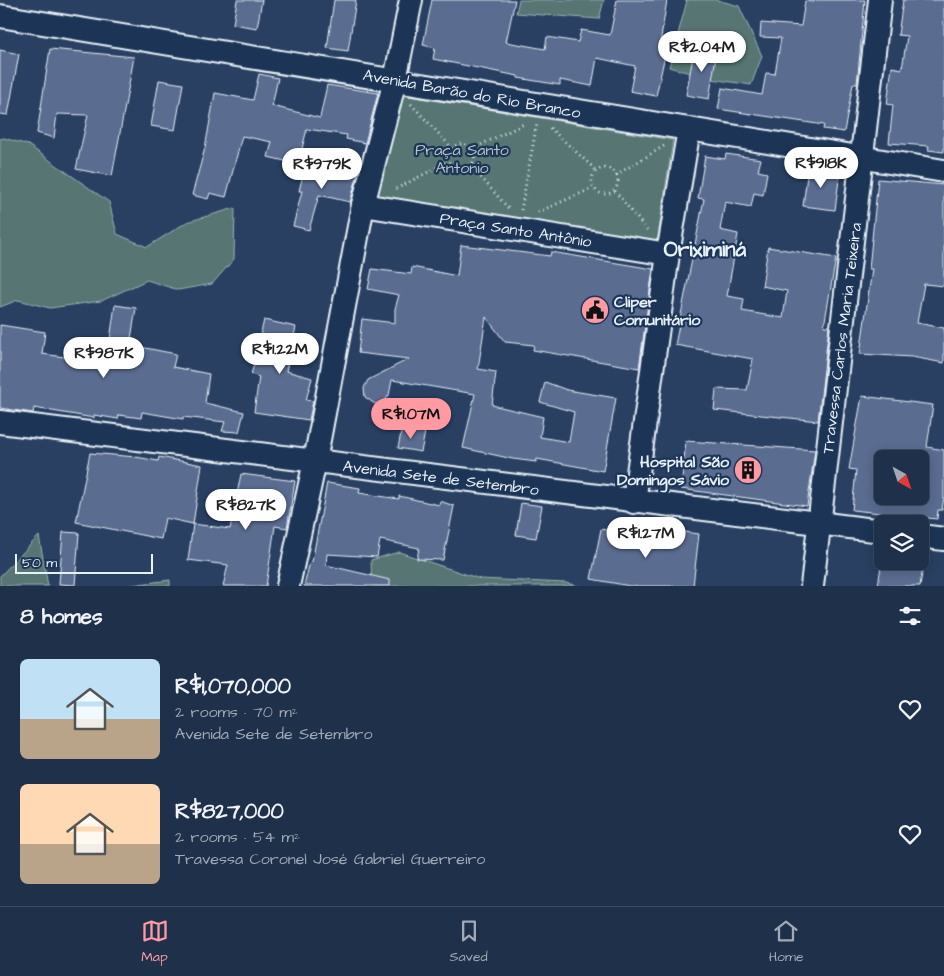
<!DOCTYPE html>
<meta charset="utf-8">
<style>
:root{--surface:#1f304a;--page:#2c3c54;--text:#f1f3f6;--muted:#a1a9b5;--line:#3c4b62;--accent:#ff9aa2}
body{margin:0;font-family:"Architects Daughter",sans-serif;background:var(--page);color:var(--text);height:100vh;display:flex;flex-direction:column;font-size:19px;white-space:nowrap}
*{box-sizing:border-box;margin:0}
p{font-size:16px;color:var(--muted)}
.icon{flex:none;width:28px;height:28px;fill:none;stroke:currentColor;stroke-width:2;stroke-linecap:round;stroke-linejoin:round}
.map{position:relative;height:586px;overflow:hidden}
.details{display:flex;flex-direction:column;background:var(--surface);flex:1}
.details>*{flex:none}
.needle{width:32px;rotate:140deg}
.tools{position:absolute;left:874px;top:450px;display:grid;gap:10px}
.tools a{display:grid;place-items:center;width:55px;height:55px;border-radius:8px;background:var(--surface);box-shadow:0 2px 12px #0003,0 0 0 1px var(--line);font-size:25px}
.scale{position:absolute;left:15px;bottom:12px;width:138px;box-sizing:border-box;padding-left:5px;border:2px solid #e8f1f8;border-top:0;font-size:14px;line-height:18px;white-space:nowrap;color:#e8f1f8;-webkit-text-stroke:4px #1d3557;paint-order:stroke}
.price{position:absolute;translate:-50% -42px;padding:0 11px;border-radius:18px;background:#fff;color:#222;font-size:16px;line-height:32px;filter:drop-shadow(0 1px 2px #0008)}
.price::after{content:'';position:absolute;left:50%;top:30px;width:15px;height:11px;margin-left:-8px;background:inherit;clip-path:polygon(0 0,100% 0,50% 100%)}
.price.selected{background:var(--accent);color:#111}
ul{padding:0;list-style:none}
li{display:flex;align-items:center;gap:15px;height:125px;padding:0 20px}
li span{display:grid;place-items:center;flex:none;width:140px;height:100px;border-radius:8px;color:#555}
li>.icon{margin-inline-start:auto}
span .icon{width:60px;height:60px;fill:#fffc;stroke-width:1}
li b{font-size:21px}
h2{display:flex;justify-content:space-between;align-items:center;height:60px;padding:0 20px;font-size:21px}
.menu{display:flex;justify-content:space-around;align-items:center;height:70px;border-top:1px solid var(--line);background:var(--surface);font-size:14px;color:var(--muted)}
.menu a{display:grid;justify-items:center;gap:2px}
.menu .selected{color:var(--accent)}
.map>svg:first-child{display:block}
.green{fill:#567473;stroke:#9fb2b6}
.building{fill:#5a6c90;stroke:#e8f1f8;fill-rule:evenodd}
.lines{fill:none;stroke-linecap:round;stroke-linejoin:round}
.minor-casing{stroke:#e8f1f8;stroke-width:26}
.path{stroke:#e8f1f8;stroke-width:3;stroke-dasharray:1 4;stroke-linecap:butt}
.minor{stroke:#1d3557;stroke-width:22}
.labels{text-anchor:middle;stroke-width:4.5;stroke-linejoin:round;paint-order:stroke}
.street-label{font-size:16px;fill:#e8f1f8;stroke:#1d3557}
.park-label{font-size:16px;fill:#b5c5c9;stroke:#1d3557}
.poi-label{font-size:16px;font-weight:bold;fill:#e8f1f8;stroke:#1d3557;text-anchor:start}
.district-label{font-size:21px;font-weight:bold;fill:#e8f1f8;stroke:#1d3557}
</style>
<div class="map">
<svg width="944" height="586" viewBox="0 0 944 586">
<rect width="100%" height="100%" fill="#294062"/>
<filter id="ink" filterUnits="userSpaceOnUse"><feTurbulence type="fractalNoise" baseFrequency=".02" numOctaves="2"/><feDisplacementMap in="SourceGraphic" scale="10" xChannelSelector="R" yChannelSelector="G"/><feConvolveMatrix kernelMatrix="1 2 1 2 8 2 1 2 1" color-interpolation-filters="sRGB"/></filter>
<g filter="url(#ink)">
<g class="green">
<path d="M 519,0 L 604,0 L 599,19 L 516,13 Z"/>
<path d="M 685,0 L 717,0 L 739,6 L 762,56 L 751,85 L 712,79 L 717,50 L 690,73 L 669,67 L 687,1 Z"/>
<path d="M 402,95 L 673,140 L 657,242 L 377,198 Z"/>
<path d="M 4,138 L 28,145 L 109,202 L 117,234 L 147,247 L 187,222 L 235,208 L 234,259 L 212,284 L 178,290 L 147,280 L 101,301 L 50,308 L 18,300 L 0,307 L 0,139 Z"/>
<path d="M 39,536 L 48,586 L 0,586 L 0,576 Z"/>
<path d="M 399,552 L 480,579 L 566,583 L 578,586 L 372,586 L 371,560 Z"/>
<path d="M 170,580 L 170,586 L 124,586 Z"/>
</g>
<g class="building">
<path d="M 237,0 L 262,0 L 257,28 L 233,24 Z"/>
<path d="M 334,0 L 356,0 L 348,51 L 327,48 Z"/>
<path d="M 432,0 L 515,0 L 506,42 L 545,49 L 547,37 L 578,42 L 581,30 L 610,35 L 617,0 L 667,0 L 660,44 L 667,46 L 656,96 L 630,91 L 635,66 L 597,58 L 592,86 L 560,80 L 560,85 L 518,78 L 518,76 L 433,59 L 435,48 L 423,45 Z"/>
<path d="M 814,0 L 865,0 L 857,84 L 853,84 L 844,132 L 823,129 L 824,125 L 718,109 L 722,88 L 762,95 L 766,73 L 775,74 L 781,38 L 760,37 L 761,23 L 801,26 L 805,1 L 814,2 Z"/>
<path d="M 903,0 L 944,0 L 944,152 L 928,150 L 929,146 L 889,143 L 893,105 L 887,104 L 892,67 L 902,69 L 907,36 L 898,35 Z"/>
<path d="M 695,46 L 717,50 L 709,99 L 686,95 Z"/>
<path d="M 50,49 L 134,57 L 112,176 L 76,169 L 88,115 L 57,114 L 54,138 L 37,133 Z"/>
<path d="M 0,50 L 19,54 L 8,115 L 0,114 Z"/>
<path d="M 259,74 L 278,78 L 272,106 L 320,118 L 327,85 L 378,93 L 365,143 L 346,139 L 347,135 L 307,129 L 298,164 L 268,157 L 272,142 L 242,136 L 226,197 L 210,193 L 208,199 L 192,195 L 205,148 L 215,93 L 253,100 Z"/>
<path d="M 159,80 L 183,84 L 175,130 L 151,126 Z"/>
<path d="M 726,154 L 761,159 L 758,171 L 767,173 L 763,195 L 754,193 L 751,207 L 725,202 L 720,230 L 738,234 L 727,296 L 744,299 L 742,311 L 783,318 L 787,291 L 762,286 L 768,247 L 836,258 L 824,326 L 829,326 L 818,421 L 714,410 L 716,389 L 747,390 L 753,359 L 675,345 L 704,199 L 698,198 L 705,156 L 725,159 Z"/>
<path d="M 306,162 L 358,174 L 350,202 L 319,195 L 309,230 L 293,226 L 302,191 L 299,191 Z"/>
<path d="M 808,168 L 840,172 L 835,210 L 803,206 Z"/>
<path d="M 878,179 L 944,185 L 944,286 L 924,284 L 917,323 L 944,328 L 944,363 L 912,357 L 860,354 L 872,269 L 869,269 Z"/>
<path d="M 461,245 L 550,256 L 551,252 L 653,269 L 639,368 L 533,350 L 534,345 L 505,342 L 486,317 L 478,369 L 496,372 L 492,405 L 543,417 L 540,437 L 569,442 L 574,412 L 540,402 L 545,382 L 567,390 L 616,398 L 603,471 L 537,459 L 536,462 L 513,459 L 463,448 L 475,394 L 392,380 L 389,395 L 384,402 L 375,404 L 365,397 L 364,388 L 368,380 L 409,359 L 358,353 L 362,319 L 395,323 L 395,309 L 399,295 L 368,289 L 372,269 L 411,274 L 412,267 L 457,276 Z"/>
<path d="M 115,305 L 136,308 L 130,345 L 176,354 L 173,367 L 209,374 L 205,403 L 244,412 L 239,432 L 222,431 L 225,422 L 183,417 L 183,419 L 142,412 L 141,418 L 119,415 L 118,419 L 94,415 L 94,418 L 34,408 L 33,413 L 0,408 L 0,325 L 45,332 L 42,354 L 87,360 L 89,351 L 108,354 Z"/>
<path d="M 264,320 L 296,327 L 286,371 L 312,378 L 306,400 L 313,401 L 309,420 L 254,412 L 259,377 L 251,374 L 259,349 L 257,349 Z"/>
<path d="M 862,396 L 933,405 L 927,447 L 944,450 L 944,497 L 942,510 L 938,510 L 937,519 L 852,510 L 856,470 L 849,469 ZM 882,459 L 920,459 L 920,496 L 882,496 Z"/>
<path d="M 402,428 L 425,432 L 421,452 L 398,448 Z"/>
<path d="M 686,441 L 815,450 L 807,506 L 681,489 Z"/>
<path d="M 90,453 L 136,457 L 158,461 L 159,457 L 202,465 L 193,524 L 165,518 L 161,539 L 76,522 Z"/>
<path d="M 241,474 L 295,481 L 287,528 L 275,526 L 266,586 L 223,586 L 228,565 L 188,560 L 193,524 L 230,529 Z"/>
<path d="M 327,483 L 360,488 L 359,493 L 399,499 L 399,496 L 439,505 L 440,501 L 454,506 L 443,560 L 417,559 L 419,548 L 380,540 L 377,557 L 327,554 L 326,565 L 390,580 L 390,586 L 304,586 L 310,562 L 312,562 Z"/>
<path d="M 521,503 L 542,506 L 536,538 L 516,535 Z"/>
<path d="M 601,529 L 637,536 L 639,530 L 677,538 L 678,531 L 699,534 L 693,586 L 630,586 L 591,579 Z"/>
<path d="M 63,532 L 79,533 L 75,585 L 59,584 Z"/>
<path d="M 882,559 L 882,561 L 924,561 L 920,586 L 878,586 Z"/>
</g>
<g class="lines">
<defs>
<g id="minor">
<path d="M 0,16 L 944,171"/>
<path d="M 363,205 L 668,254"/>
<path d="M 0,422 L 882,531"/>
<path d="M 634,502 L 668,254 L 689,129"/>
<path d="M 920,536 L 944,539"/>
<path d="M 288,586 L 315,461 L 363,205 L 395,80 L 411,0"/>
<path d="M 812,586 L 880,0"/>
</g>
</defs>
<use href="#minor" class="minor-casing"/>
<g class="path">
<path d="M 411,104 L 452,148"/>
<path d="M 550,128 L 597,171"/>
<circle cx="461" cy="157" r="13"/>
<path d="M 472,149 L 526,123"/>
<path d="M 471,166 L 509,209"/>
<circle cx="605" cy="181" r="13"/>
<path d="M 616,175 L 664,146"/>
<path d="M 396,189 L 449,161"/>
<path d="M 615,191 L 647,230"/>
<path d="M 521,210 L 537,123"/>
<path d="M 538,212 L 593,188"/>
</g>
<use href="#minor" class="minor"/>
</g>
</g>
<defs>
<symbol id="civic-disc" viewBox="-11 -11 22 22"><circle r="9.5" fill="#ff9aa2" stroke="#1d3557"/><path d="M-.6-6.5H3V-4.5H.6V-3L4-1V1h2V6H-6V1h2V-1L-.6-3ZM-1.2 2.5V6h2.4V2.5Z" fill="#111"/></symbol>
<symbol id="building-disc" viewBox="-11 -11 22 22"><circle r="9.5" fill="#ff9aa2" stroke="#1d3557"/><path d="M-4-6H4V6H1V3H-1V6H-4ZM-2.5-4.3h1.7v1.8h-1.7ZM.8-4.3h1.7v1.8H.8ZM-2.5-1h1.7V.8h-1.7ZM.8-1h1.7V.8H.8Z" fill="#111"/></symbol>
</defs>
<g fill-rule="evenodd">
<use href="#civic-disc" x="579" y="294" width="32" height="32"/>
<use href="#building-disc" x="732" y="454" width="32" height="32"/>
</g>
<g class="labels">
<g class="street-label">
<text transform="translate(472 93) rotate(10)" y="6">Avenida Barão do Rio Branco</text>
<text transform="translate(516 229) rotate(9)" y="6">Praça Santo Antônio</text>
<text transform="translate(841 338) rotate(-83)" y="6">Travessa Carlos Maria Teixeira</text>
<text transform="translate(441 477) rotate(7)" y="6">Avenida Sete de Setembro</text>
</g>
<g class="park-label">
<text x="462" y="155">Praça Santo<tspan x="462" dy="18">Antonio</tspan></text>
</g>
<g class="poi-label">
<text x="614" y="307">Cliper<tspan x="614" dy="18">Comunitário</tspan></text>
<text x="729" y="467" text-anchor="end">Hospital São<tspan x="729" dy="18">Domingos Sávio</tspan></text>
</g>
<g class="district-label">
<text x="705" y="256">Oriximiná</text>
</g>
</g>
</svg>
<div class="tools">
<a><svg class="needle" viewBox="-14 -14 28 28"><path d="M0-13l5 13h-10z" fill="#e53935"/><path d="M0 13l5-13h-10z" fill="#a1a9b5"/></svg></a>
<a><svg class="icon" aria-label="layers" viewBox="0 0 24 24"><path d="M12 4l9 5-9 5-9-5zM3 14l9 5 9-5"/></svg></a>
</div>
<div class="scale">50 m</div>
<b class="price" style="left:702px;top:73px">R$2.04M</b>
<b class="price" style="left:821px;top:189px">R$918K</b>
<b class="price" style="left:322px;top:190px">R$979K</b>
<b class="price" style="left:280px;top:375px">R$1.22M</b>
<b class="price" style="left:104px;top:379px">R$987K</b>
<b class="price selected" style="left:411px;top:440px">R$1.07M</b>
<b class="price" style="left:246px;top:531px">R$827K</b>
<b class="price" style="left:646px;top:559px">R$1.27M</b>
</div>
<section class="details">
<h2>8 homes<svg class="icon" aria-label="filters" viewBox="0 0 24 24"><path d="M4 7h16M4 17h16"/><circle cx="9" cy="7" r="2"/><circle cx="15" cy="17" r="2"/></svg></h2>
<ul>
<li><span style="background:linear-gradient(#bfe0f5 60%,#b9a48a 0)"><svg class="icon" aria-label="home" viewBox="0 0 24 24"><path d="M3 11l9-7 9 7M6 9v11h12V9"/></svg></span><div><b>R$1,070,000</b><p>2 rooms · 70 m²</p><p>Avenida Sete de Setembro</p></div><svg class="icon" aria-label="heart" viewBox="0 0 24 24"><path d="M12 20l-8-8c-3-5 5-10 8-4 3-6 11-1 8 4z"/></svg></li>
<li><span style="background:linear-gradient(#ffd9b3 60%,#b9a48a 0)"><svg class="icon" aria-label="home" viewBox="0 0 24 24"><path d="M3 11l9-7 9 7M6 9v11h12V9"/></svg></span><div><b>R$827,000</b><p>2 rooms · 54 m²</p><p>Travessa Coronel José Gabriel Guerreiro</p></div><svg class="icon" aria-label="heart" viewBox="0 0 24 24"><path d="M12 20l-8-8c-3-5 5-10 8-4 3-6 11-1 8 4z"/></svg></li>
</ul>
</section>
<nav class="menu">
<a class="selected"><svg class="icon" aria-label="map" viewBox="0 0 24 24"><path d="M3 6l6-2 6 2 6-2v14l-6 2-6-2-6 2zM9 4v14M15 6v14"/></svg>Map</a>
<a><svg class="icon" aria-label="saved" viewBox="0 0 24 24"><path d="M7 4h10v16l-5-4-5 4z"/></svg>Saved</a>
<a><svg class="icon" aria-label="home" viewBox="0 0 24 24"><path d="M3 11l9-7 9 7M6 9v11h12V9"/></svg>Home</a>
</nav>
